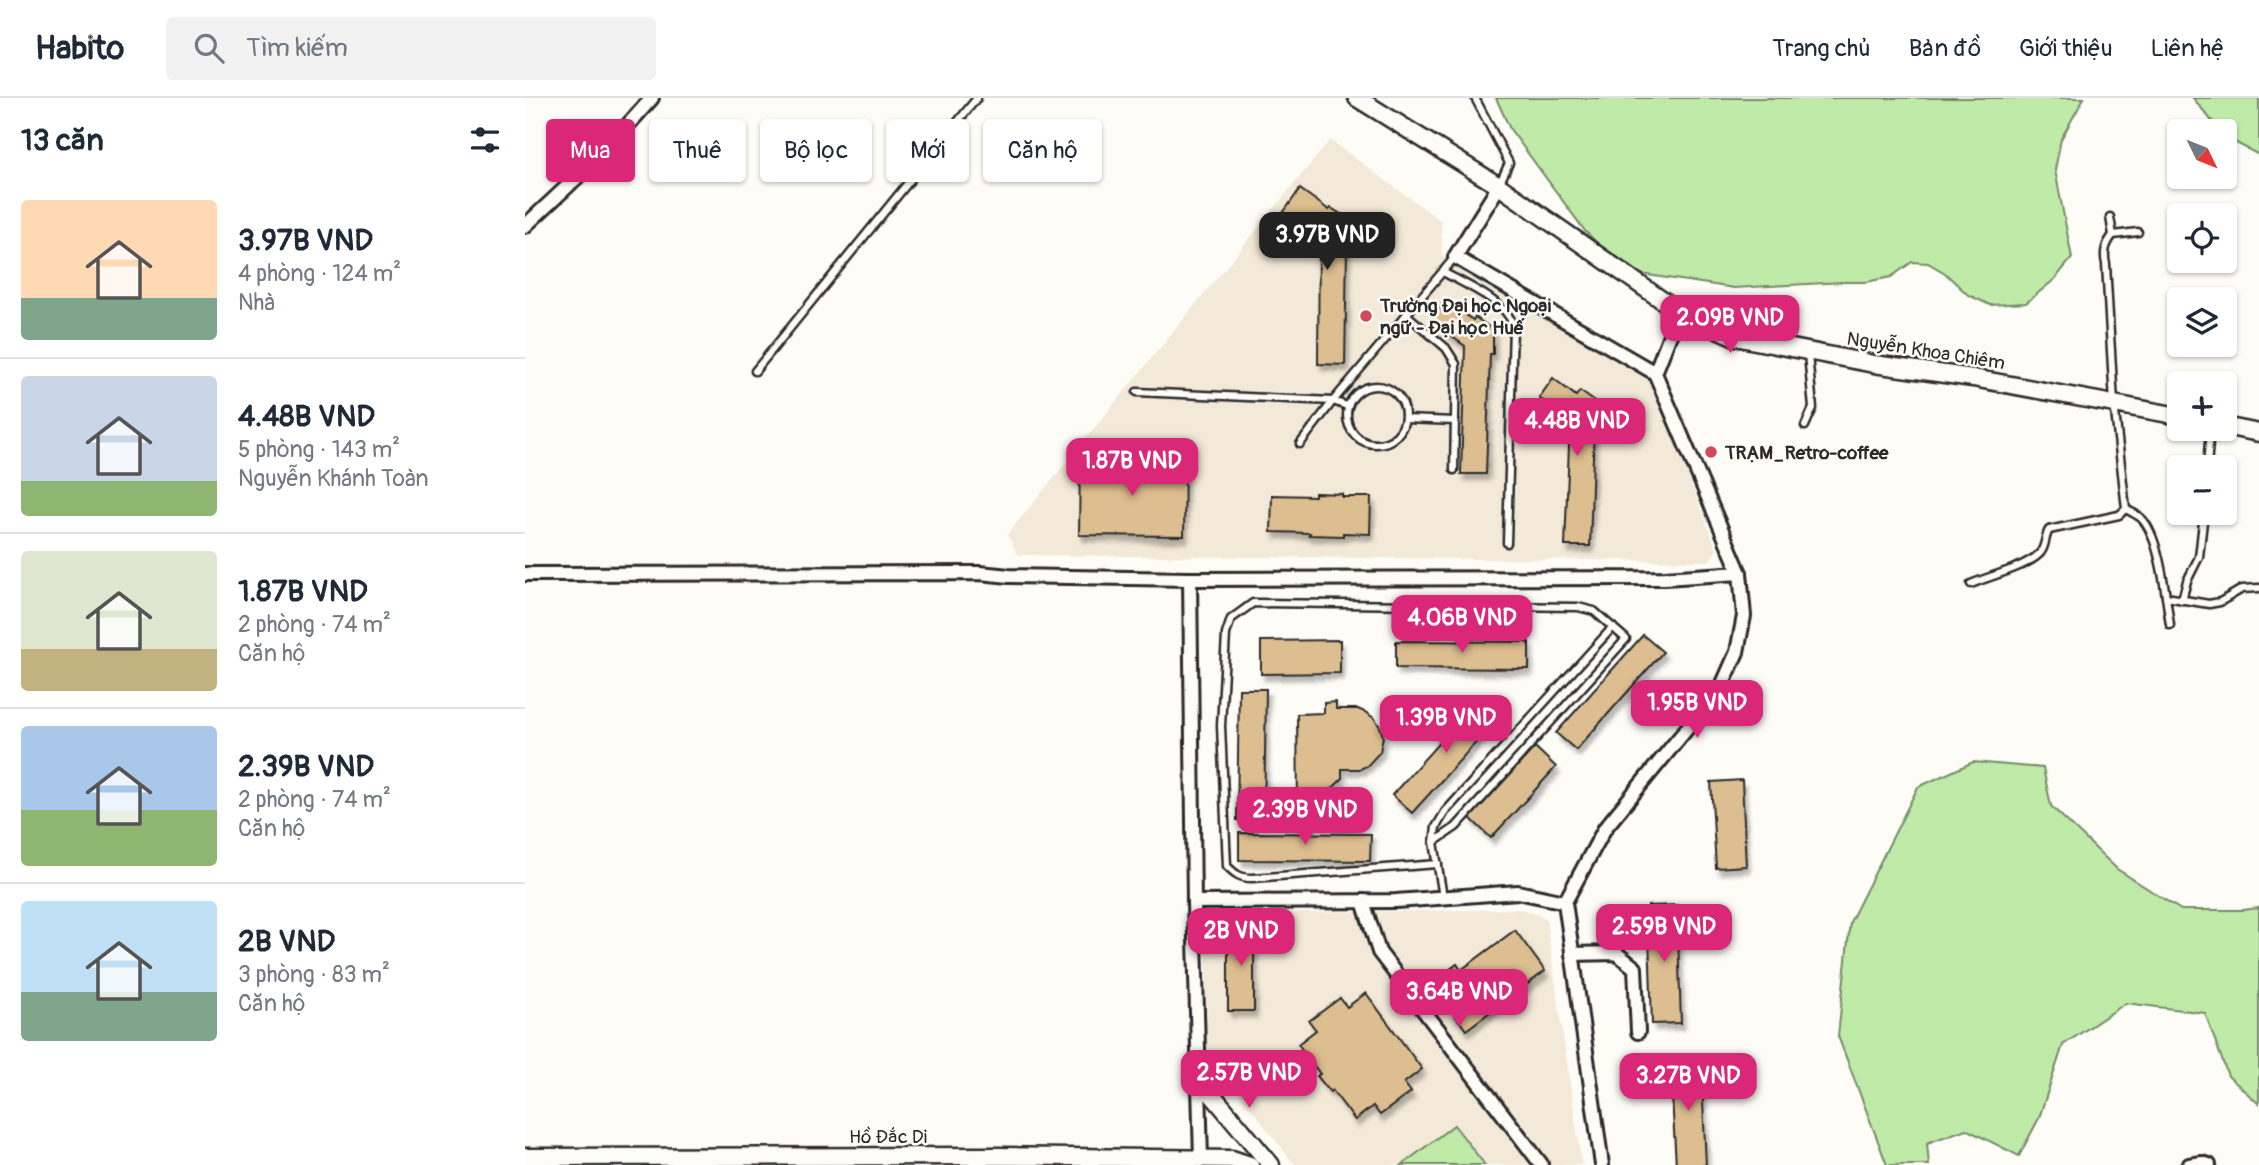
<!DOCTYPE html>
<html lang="vi">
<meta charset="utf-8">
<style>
:root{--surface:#fff;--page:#f2f2f3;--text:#1f2937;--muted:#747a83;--line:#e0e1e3;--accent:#db2777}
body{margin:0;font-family:Pangolin,sans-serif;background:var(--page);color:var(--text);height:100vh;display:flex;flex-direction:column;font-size:26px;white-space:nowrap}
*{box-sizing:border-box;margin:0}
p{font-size:23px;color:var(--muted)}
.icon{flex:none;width:38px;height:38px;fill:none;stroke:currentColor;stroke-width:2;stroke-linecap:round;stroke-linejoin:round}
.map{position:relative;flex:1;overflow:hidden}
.sheet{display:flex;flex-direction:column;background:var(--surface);width:525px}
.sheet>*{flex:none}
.top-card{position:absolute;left:21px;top:21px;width:665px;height:63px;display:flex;gap:14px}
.needle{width:46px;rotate:133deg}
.tools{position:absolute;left:1642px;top:21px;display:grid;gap:14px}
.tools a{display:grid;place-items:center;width:70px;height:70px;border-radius:7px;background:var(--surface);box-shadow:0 2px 5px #0004;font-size:35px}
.price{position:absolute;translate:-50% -60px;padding:0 16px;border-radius:14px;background:var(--accent);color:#fff;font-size:23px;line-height:46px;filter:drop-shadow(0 2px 4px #0008)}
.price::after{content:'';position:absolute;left:50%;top:42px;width:21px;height:16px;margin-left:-10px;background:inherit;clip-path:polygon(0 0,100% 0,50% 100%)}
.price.on{background:#222;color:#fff}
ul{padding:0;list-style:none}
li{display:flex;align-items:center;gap:21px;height:175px;padding:0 21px}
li+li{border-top:2px solid var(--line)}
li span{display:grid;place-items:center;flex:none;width:196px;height:140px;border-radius:7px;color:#555}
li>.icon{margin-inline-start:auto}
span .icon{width:84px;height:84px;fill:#fffc;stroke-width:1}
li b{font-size:30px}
h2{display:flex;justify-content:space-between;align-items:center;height:84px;padding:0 21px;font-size:30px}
.tag{padding:0 24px;border-radius:7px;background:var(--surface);box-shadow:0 2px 5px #0004;font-size:24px;line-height:63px}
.tag.on{background:var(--accent);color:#fff}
header{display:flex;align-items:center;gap:42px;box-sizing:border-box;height:98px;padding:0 35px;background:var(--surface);border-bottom:2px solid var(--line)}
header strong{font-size:33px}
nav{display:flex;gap:38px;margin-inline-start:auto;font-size:24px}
.search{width:490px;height:63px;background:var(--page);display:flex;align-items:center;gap:18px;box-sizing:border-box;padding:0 24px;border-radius:7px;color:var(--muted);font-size:26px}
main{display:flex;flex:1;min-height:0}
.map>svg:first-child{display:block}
.built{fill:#f3e9d8}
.green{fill:#bfeaa7;stroke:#758a69;stroke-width:2}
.building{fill:#ddbe90;stroke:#2b2b2b;stroke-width:2;filter:url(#shadow)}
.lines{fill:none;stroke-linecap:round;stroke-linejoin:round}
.service-casing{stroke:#2b2b2b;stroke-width:11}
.minor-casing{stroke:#2b2b2b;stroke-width:18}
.tertiary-casing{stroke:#2b2b2b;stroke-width:21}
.service{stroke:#fdfcf7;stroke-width:6}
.minor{stroke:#fdfcf7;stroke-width:12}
.tertiary{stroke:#fdfcf7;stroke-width:16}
.poi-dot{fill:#d1495b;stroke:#fdfcf7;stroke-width:2.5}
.labels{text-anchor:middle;stroke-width:5;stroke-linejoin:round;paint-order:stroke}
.poi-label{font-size:19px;font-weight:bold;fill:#2b2b2b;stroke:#fdfcf7;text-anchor:start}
.street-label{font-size:19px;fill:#2b2b2b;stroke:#fdfcf7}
</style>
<header>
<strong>Habito</strong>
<div class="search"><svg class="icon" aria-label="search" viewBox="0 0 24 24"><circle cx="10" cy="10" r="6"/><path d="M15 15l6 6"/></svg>Tìm kiếm</div>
<nav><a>Trang chủ</a><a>Bản đồ</a><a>Giới thiệu</a><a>Liên hệ</a></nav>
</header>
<main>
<section class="sheet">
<h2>13 căn<svg class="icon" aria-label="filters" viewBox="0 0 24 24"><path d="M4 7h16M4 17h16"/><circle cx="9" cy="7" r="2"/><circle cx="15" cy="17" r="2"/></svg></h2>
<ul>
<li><span style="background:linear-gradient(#ffd9b3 70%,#7fa58c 0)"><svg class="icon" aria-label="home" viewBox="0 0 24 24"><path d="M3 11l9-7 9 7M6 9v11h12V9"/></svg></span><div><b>3.97B VND</b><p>4 phòng · 124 m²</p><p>Nhà</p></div></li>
<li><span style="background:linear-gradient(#c9d6e8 75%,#8fb573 0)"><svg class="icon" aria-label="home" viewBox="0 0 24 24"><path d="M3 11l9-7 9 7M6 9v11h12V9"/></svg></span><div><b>4.48B VND</b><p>5 phòng · 143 m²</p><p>Nguyễn Khánh Toàn</p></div></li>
<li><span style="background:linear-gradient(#dfe7d0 70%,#c2b280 0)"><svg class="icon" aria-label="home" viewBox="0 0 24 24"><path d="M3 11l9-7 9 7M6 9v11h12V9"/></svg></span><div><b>1.87B VND</b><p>2 phòng · 74 m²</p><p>Căn hộ</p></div></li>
<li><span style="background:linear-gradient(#a9c7e8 60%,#8fb573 0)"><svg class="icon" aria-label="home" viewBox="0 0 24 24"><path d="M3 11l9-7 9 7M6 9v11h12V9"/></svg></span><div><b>2.39B VND</b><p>2 phòng · 74 m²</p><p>Căn hộ</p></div></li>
<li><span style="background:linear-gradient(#bfe0f5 65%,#7fa58c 0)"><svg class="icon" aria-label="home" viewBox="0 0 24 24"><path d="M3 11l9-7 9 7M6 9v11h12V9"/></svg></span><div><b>2B VND</b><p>3 phòng · 83 m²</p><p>Căn hộ</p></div></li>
</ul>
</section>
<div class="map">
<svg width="1734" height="1067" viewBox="0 0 1734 1067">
<defs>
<filter id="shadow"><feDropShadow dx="3.5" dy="6" stdDeviation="2" flood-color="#0004"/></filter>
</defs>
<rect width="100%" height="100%" fill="#fdfcf7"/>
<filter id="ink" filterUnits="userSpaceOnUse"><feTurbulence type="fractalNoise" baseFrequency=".0143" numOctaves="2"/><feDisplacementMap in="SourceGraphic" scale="14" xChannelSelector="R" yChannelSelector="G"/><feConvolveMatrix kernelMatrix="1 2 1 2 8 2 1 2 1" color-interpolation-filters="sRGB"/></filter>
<g filter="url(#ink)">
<g class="built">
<path d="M 805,42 L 916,123 L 917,157 L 1125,280 L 1192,452 L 1184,463 L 493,457 L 482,437 Z"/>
<path d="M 997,811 L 1021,820 L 1057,1067 L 770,1067 L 682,954 L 681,840 L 705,816 Z"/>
</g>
<g class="green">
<path d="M 971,0 L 1559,0 L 1536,41 L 1530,72 L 1547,160 L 1530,181 L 1501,205 L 1465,207 L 1443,197 L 1420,175 L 1403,165 L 1387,164 L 1366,179 L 1341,184 L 1318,184 L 1209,190 L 1116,176 L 1091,163 L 1060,133 L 985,31 Z"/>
<path d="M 1668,0 L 1734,0 L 1734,57 L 1700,39 L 1699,33 L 1695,33 Z"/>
<path d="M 1448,664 L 1518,670 L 1526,708 L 1592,771 L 1656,812 L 1718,812 L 1734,810 L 1734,1006 L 1703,978 L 1680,915 L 1601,905 L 1538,947 L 1514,1020 L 1494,1058 L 1441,1031 L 1402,1045 L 1404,1067 L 1362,1067 L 1313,938 L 1325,824 L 1393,689 Z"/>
<path d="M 929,1027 L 960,1067 L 877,1067 Z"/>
</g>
<g class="building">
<path d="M 775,91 L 804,112 L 806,110 L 824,121 L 824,148 L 822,148 L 820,267 L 793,266 L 794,141 L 758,115 Z"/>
<path d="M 920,202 L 948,222 L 950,219 L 968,232 L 968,256 L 965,256 L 961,376 L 936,376 L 940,248 L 905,223 Z"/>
<path d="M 1028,280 L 1051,298 L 1055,293 L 1073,306 L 1072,330 L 1069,330 L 1065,448 L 1040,448 L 1045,322 L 1014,300 Z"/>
<path d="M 555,362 L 660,363 L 659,438 L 554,437 Z"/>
<path d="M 790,395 L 817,396 L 817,399 L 846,399 L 845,436 L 818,435 L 818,438 L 784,437 L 785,435 L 746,434 L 747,397 L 790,398 Z"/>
<path d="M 1118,537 L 1138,554 L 1051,652 L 1031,635 Z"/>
<path d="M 815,542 L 815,575 L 736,576 L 736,543 Z"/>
<path d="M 871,543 L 1004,544 L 1004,571 L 871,570 Z"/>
<path d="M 714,591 L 741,591 L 739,722 L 712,722 Z"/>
<path d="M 955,599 L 975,618 L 887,715 L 867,697 Z"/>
<path d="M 811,604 L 811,611 L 833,611 L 842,615 L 850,621 L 855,629 L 858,638 L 855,654 L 842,668 L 835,671 L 817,671 L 817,681 L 793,704 L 773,705 L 772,616 L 799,615 L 799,605 Z"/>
<path d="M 1010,649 L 1031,669 L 966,740 L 945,720 Z"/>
<path d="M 1217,682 L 1221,768 L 1191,770 L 1186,684 Z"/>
<path d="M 714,735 L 846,736 L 845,763 L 714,762 Z"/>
<path d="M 1152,807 L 1156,925 L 1127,926 L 1123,808 Z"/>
<rect x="703" y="827" width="26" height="86"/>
<path d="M 990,832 L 1020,873 L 941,932 L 906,885 L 932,866 L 936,872 Z"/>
<path d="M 841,895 L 897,971 L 879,985 L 886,994 L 855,1017 L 848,1008 L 830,1022 L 807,992 L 805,994 L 792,978 L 795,976 L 773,946 L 791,932 L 784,923 L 815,900 L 822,909 Z"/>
<path d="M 1176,962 L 1181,1067 L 1151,1067 L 1145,964 Z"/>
</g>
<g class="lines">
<defs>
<g id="service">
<path d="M 950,0 L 984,65 L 974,87"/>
<path d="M 1585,119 L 1588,137 L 1613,134"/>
<path d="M 918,174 C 939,186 981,203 988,227 L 982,445"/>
<path d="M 882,217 L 921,250 L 931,266 L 929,372"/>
<path d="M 230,273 L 452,0"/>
<circle cx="851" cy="317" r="29"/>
<path d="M 612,294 L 808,303 L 822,308"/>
<path d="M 880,321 L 930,323"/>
<path d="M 1280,328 L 1288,310 L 1283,256"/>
<path d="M 775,346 L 808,303 L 930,159"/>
<path d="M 1682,369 L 1685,331"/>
<path d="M 1601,411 C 1606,414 1611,416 1616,420 C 1635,438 1641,500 1645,527"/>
<path d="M 1446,486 C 1465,478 1498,470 1513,457 C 1521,451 1519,440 1524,432 L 1594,417 L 1601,411 L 1589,305 L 1581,166 C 1578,154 1581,146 1588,137"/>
<path d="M 1641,499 L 1684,506 L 1695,504 L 1717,491 L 1734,490"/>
<path d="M 1657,502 L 1662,483 L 1674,459 L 1679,415"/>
<path d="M 909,744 L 931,729 L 1101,541 L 1069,513 L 1053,509 L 728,505 L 706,521 L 701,536 L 696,628 L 702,768 C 710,776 715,780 727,780 L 913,766"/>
<path d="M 918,799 L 909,744 L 911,729 L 920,714 L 1088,529"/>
</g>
<g id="minor">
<path d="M 974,88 L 930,159 L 1130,275"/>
<path d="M 0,128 L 76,57 L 127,0"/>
<path d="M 0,476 L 455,475 L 484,478 L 665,481 L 1140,480 L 1215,475"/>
<path d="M 665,481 L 669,804 L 676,1061"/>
<path d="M 838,803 L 854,854 L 1016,1066"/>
<path d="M 669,804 L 871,803 L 993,794 L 1040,804"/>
<path d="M 1047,856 L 1091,855 L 1110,870 L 1113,934"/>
<path d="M 1077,1067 L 1040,804 L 1080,730 L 1197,588 L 1212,554 L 1219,518 L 1215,475 L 1130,275 L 1154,214"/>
<path d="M 1664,1067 L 1677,1065 L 1684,1067"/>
</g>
<g id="tertiary">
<path d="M 832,0 L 974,88 L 1154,214 L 1210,239 L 1349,266 L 1448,280 L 1654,318"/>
<path d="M 1699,328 L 1734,335"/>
<path d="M 674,981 L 746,1067"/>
<path d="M 0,1059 L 473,1058 L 707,1061 L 725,1067"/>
</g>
</defs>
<use href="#service" class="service-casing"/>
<use href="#minor" class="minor-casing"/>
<use href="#tertiary" class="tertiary-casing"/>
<use href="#service" class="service"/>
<use href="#minor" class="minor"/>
<use href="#tertiary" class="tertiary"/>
</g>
</g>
<g class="poi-dot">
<circle cx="841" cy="218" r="7"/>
<circle cx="1186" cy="354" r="7"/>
</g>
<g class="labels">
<g class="poi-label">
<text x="855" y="214">Trường Đại học Ngoại<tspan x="855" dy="22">ngữ - Đại học Huế</tspan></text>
<text x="1200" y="361">TRẠM_Retro-coffee</text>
</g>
<g class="street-label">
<text transform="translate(1401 252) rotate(9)" y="7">Nguyễn Khoa Chiêm</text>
<text x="363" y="1045">Hồ Đắc Di</text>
</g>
</g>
</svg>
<div class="tools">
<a><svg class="needle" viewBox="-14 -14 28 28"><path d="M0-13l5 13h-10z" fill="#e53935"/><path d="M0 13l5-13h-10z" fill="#747a83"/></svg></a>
<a><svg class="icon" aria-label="locate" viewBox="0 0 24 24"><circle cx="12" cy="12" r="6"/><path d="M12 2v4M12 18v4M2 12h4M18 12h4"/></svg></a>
<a><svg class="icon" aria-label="layers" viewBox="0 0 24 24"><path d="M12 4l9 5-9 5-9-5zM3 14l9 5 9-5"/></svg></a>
<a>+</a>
<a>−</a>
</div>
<b class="price on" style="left:802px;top:174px">3.97B VND</b>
<b class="price" style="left:1205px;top:257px">2.09B VND</b>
<b class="price" style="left:1052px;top:360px">4.48B VND</b>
<b class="price" style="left:607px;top:400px">1.87B VND</b>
<b class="price" style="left:937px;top:557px">4.06B VND</b>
<b class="price" style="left:1172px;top:642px">1.95B VND</b>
<b class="price" style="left:921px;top:657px">1.39B VND</b>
<b class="price" style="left:780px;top:749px">2.39B VND</b>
<b class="price" style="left:1139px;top:866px">2.59B VND</b>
<b class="price" style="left:716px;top:870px">2B VND</b>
<b class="price" style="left:934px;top:931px">3.64B VND</b>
<b class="price" style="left:724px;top:1012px">2.57B VND</b>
<b class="price" style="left:1163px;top:1015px">3.27B VND</b>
<div class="top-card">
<a class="tag on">Mua</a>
<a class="tag">Thuê</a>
<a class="tag">Bộ lọc</a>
<a class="tag">Mới</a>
<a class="tag">Căn hộ</a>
</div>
</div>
</main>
